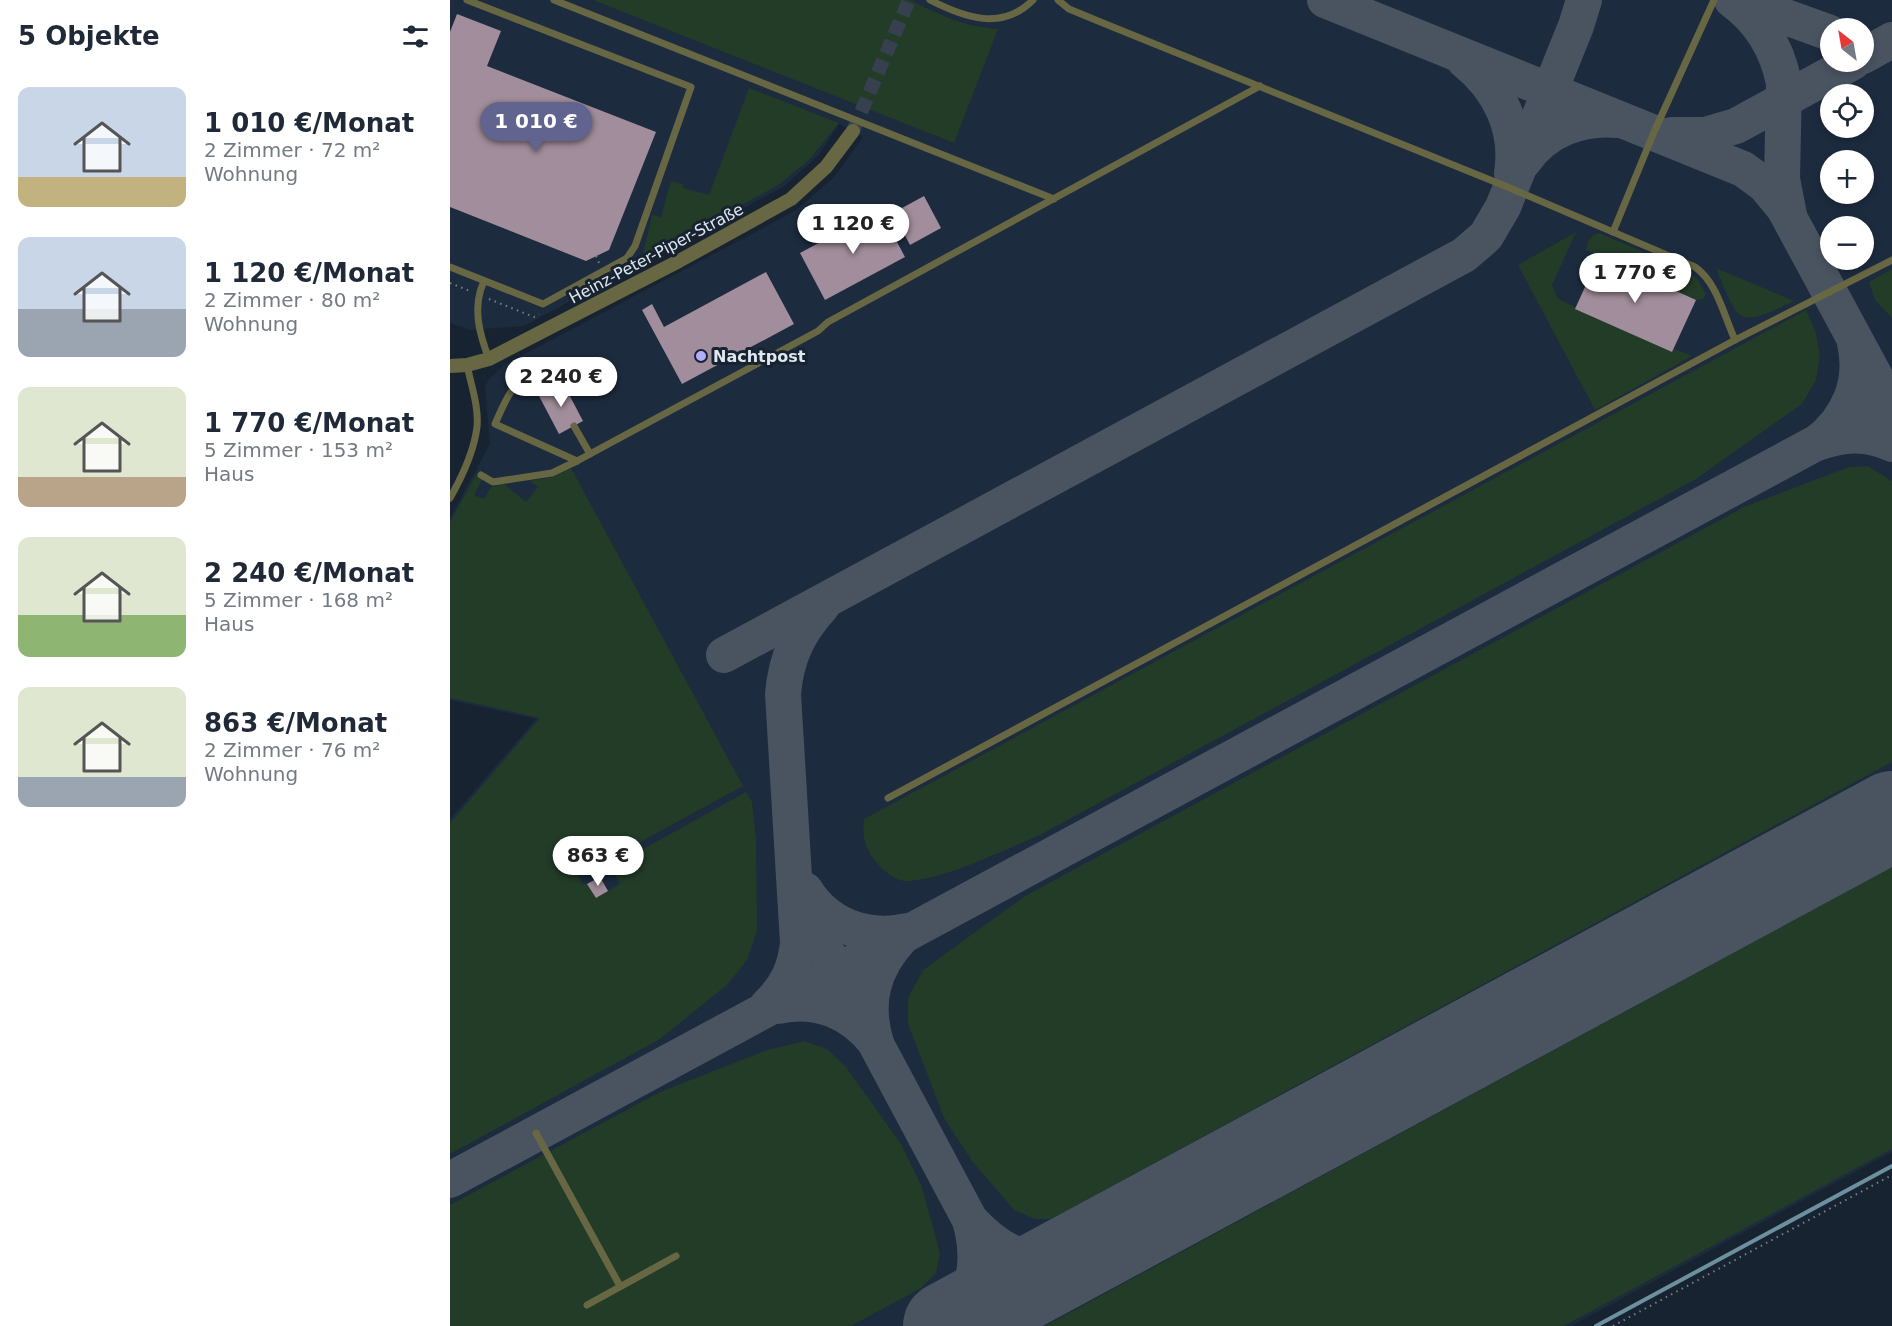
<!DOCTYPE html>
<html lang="de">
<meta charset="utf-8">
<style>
:root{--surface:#fff;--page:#f2f2f3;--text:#1f2937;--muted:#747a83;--accent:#61648e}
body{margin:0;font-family:"DejaVu Sans",sans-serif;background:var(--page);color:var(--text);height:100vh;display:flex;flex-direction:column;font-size:22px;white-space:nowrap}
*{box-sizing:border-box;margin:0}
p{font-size:20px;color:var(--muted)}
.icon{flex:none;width:33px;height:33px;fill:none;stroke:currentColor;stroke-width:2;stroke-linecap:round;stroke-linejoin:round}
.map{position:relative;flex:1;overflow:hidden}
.details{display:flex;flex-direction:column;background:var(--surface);width:450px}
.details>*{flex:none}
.needle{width:39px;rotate:329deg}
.fabs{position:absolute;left:1370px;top:18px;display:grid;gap:12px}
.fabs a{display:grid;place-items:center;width:54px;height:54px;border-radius:50%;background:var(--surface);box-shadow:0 3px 9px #0003;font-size:30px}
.price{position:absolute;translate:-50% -51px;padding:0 14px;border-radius:21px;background:#fff;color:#222;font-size:20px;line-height:39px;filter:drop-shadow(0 2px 3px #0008)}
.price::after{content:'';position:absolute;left:50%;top:36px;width:18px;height:14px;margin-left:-9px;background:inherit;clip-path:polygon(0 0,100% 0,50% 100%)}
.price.current{background:var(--accent);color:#fff}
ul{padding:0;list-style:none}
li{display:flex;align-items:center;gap:18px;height:150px;padding:0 18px}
li span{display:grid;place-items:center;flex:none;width:168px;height:120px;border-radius:12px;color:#555}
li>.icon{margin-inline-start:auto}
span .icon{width:72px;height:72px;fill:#fffc;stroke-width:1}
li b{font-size:26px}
h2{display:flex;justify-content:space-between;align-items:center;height:72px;padding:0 18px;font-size:26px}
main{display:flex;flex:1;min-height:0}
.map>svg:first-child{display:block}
.built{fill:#1c2b3e;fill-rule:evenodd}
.green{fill:#223c28}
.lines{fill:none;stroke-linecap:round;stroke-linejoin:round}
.stream{stroke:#6c909e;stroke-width:4}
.taxiway{stroke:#4a5461;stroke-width:36}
.runway{stroke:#4a5461;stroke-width:90}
.building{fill:#a18d9b}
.street-tunnel{stroke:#36404e;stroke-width:14;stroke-dasharray:14 7;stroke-linecap:butt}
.path{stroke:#76808b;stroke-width:2;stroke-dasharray:1.5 4.5;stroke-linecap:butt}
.lane{stroke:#676743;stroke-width:7}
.street{stroke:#676743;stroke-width:14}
.poi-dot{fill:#b2adf9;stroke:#182331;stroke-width:2}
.labels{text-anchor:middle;stroke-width:6;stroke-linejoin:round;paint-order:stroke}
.street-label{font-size:16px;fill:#dfe7f0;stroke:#182331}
.poi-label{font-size:16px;font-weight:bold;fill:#dfe7f0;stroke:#182331;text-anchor:start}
</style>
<main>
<section class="details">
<h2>5 Objekte<svg class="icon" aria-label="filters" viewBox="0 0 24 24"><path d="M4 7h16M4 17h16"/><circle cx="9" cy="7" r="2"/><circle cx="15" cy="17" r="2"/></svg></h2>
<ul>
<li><span style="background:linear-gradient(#c9d6e8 75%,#c2b280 0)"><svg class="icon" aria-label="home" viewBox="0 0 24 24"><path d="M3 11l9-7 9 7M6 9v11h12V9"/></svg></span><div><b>1 010 €/Monat</b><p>2 Zimmer · 72 m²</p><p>Wohnung</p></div></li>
<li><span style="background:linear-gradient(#c9d6e8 60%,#9aa5b1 0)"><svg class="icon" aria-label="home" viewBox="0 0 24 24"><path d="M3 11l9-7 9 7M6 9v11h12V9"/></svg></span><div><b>1 120 €/Monat</b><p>2 Zimmer · 80 m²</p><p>Wohnung</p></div></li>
<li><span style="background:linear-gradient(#dfe7d0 75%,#b9a48a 0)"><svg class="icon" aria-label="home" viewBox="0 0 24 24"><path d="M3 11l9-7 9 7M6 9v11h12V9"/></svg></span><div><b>1 770 €/Monat</b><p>5 Zimmer · 153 m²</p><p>Haus</p></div></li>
<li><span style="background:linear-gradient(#dfe7d0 65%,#8fb573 0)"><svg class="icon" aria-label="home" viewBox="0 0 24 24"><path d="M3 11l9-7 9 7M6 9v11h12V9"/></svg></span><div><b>2 240 €/Monat</b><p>5 Zimmer · 168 m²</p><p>Haus</p></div></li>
<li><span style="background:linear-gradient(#dfe7d0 75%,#9aa5b1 0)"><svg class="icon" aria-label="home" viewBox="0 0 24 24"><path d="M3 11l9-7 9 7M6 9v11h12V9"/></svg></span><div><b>863 €/Monat</b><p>2 Zimmer · 76 m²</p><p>Wohnung</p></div></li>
</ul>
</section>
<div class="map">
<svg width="1442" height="1326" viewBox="0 0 1442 1326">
<rect width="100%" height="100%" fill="#182331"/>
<path class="built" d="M 0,0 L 1442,0 L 1442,1152 L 1121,1326 L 0,1326 L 0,819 L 86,719 L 0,700 L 0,518 L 40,444 L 35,387 L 39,379 L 54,365 L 345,211 L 384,177 L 413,137 L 389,124 L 368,156 L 333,187 L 74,326 L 20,330 L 0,323 ZM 1380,28 L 1413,28 L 1413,62 L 1380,62 ZM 1380,94 L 1413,94 L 1413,128 L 1380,128 ZM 1380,160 L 1413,160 L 1413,194 L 1380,194 ZM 1380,226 L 1413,226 L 1413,260 L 1380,260 Z"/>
<g class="green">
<path d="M 143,0 L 460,0 C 490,15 515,27 548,29 L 504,143 Z"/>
<path d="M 299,88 L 389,123 L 359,160 L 327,186 L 192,258 L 202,215 L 211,217 L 221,181 L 233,184 L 233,188 L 259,195 Z"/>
<path d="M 1126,232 L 1102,285 L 1108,299 L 1222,352 L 1224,349 L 1242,356 L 1145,410 L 1068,265 Z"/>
<path d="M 1149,233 L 1240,272 L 1248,280 L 1256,294 L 1253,299 L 1246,300 L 1136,250 C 1138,241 1140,235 1149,233 Z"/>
<path d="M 1266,268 L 1344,301 C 1287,329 1289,324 1266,268 Z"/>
<path d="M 1442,269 L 1442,318 L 1425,300 L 1419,282 Z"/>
<path d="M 1356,310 L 1366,333 L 1370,356 L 1366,380 L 1352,404 L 1246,479 L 588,836 C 554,850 492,881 456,881 C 444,881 430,868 423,858 C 414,845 412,835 414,819 Z"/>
<path d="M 1418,466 L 1442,481 L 1442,762 L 601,1219 L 585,1219 L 564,1210 L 522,1161 L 495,1120 L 458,1024 L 458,998 L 473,970 L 575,896 L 1294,507 L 1399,467 Z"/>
<path d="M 121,468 L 293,786 L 161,858 C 146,856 137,864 128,875 L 132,884 L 137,884 L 146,898 L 170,884 L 161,867 L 296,792 L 302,802 L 306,839 L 307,931 L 297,960 L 278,984 L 210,1039 L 0,1154 L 0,823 L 90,718 L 0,698 L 0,522 L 26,475 L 32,479 L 24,495 L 34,499 L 41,487 L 54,484 L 76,502 L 88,487 L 80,481 L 103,477 Z"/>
<path d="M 1442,867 L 1442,1149 L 1114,1326 L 595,1326 Z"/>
<path d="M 355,1041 L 377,1049 L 396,1067 L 451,1144 L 472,1187 L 490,1253 L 486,1273 L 471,1288 L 401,1326 L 0,1326 L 0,1205 L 210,1092 L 317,1050 Z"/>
</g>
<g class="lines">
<path class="stream" d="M 1146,1326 L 1442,1166"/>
<g class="taxiway">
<path d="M 875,0 L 1293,169 L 1315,185 L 1334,208 L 1442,408"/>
<path d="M 1282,0 C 1311,21 1327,48 1334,83 L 1332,179 L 1339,215"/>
<path d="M 1289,0 L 1380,33"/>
<path d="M 1413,56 L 1442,40"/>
<path d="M 1015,61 C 1049,88 1069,129 1062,173"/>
<path d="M 1222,135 L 1255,135 L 1286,126 L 1403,62"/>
<path d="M 1074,161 C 1095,130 1131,117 1167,120"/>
<path d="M 1405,343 C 1414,383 1398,419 1367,443 C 1393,434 1416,432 1442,444"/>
<path d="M 274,655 L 1014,255 L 1036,236 L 1053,207 L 1126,26 L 1134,0"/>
<path d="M 345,885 L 349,900 L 364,928 L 520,1220 C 559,1262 585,1265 638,1250"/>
<path d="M 355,890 C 377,926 417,940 457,931"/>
<path d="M 318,1005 C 337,987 345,969 348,943 L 333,694 C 336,658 348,632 372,606"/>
<path d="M 328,1006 C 367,997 402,1012 426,1043 C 414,1003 422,969 451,938"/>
<path d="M 0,1180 L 1442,402"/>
<path d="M 492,1326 C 527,1300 531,1259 520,1220"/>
</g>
<path class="runway" d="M 498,1326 L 1442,816"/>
</g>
<g class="building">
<path d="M 7,14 L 51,31 L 37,66 L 206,132 L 159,250 L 136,261 L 0,207 L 0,32 Z"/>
<path d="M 474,196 L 491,228 L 460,245 L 443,213 Z"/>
<path d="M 430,210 L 455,257 L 375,300 L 350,253 Z"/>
<path d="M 1149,256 L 1246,300 L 1222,352 L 1125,309 Z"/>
<path d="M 316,272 L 344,324 L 232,384 L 192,310 L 202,304 L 214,327 Z"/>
<path d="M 113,383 L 133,421 L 109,434 L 89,396 Z"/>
<path d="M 150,877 L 158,891 L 146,898 L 137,884 Z"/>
</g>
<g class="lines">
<path class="street-tunnel" d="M 403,131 L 459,0"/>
<g class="path">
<path d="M 146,256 L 149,263"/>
<path d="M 0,283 L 20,291"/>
<path d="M 39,299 L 84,317 L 89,314"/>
<path d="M 1163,1326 L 1442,1175"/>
</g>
<g class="lane">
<path d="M 104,0 L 604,199"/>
<path d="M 480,0 C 515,18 552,31 583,0"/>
<path d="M 608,0 L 619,9 L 653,23 L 1060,188 L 1245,267 C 1267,282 1274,316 1285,340"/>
<path d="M 1163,232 L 1204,132 L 1264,0"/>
<path d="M 0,267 L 93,304 L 177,258 L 185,246 L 241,87 L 17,0"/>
<path d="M 34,281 C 22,307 29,333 39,359"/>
<path d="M 101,390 L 89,368 C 62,383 57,396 45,424 L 127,461"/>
<path d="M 124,426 L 140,454"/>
<path d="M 31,475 L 43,482 L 102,473 L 127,461 L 368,331 L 378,322 L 810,86"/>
<path d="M 0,498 C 12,477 24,451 27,427 C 29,407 21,385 17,365"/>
<path d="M 438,798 L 1285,340 L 1442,260"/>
<path d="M 86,1133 L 170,1286"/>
<path d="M 137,1305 L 226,1256"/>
</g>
<path class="street" d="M 0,366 L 17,365 L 39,359 L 229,261 L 341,199 L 376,167 L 403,131"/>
</g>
<circle class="poi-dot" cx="251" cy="356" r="6"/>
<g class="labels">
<g class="street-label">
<text transform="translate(206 253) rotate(-28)" y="6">Heinz-Peter-Piper-Straße</text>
</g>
<g class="poi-label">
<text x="263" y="362">Nachtpost</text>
</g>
</g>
</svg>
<div class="fabs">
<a><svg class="needle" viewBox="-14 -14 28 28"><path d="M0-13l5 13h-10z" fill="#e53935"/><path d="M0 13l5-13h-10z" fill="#747a83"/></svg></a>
<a><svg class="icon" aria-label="locate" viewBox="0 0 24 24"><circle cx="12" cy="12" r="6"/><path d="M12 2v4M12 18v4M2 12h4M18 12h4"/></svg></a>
<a>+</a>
<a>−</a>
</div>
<b class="price current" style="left:86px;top:153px">1 010 €</b>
<b class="price" style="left:403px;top:255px">1 120 €</b>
<b class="price" style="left:1185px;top:304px">1 770 €</b>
<b class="price" style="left:111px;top:408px">2 240 €</b>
<b class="price" style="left:148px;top:887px">863 €</b>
</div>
</main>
